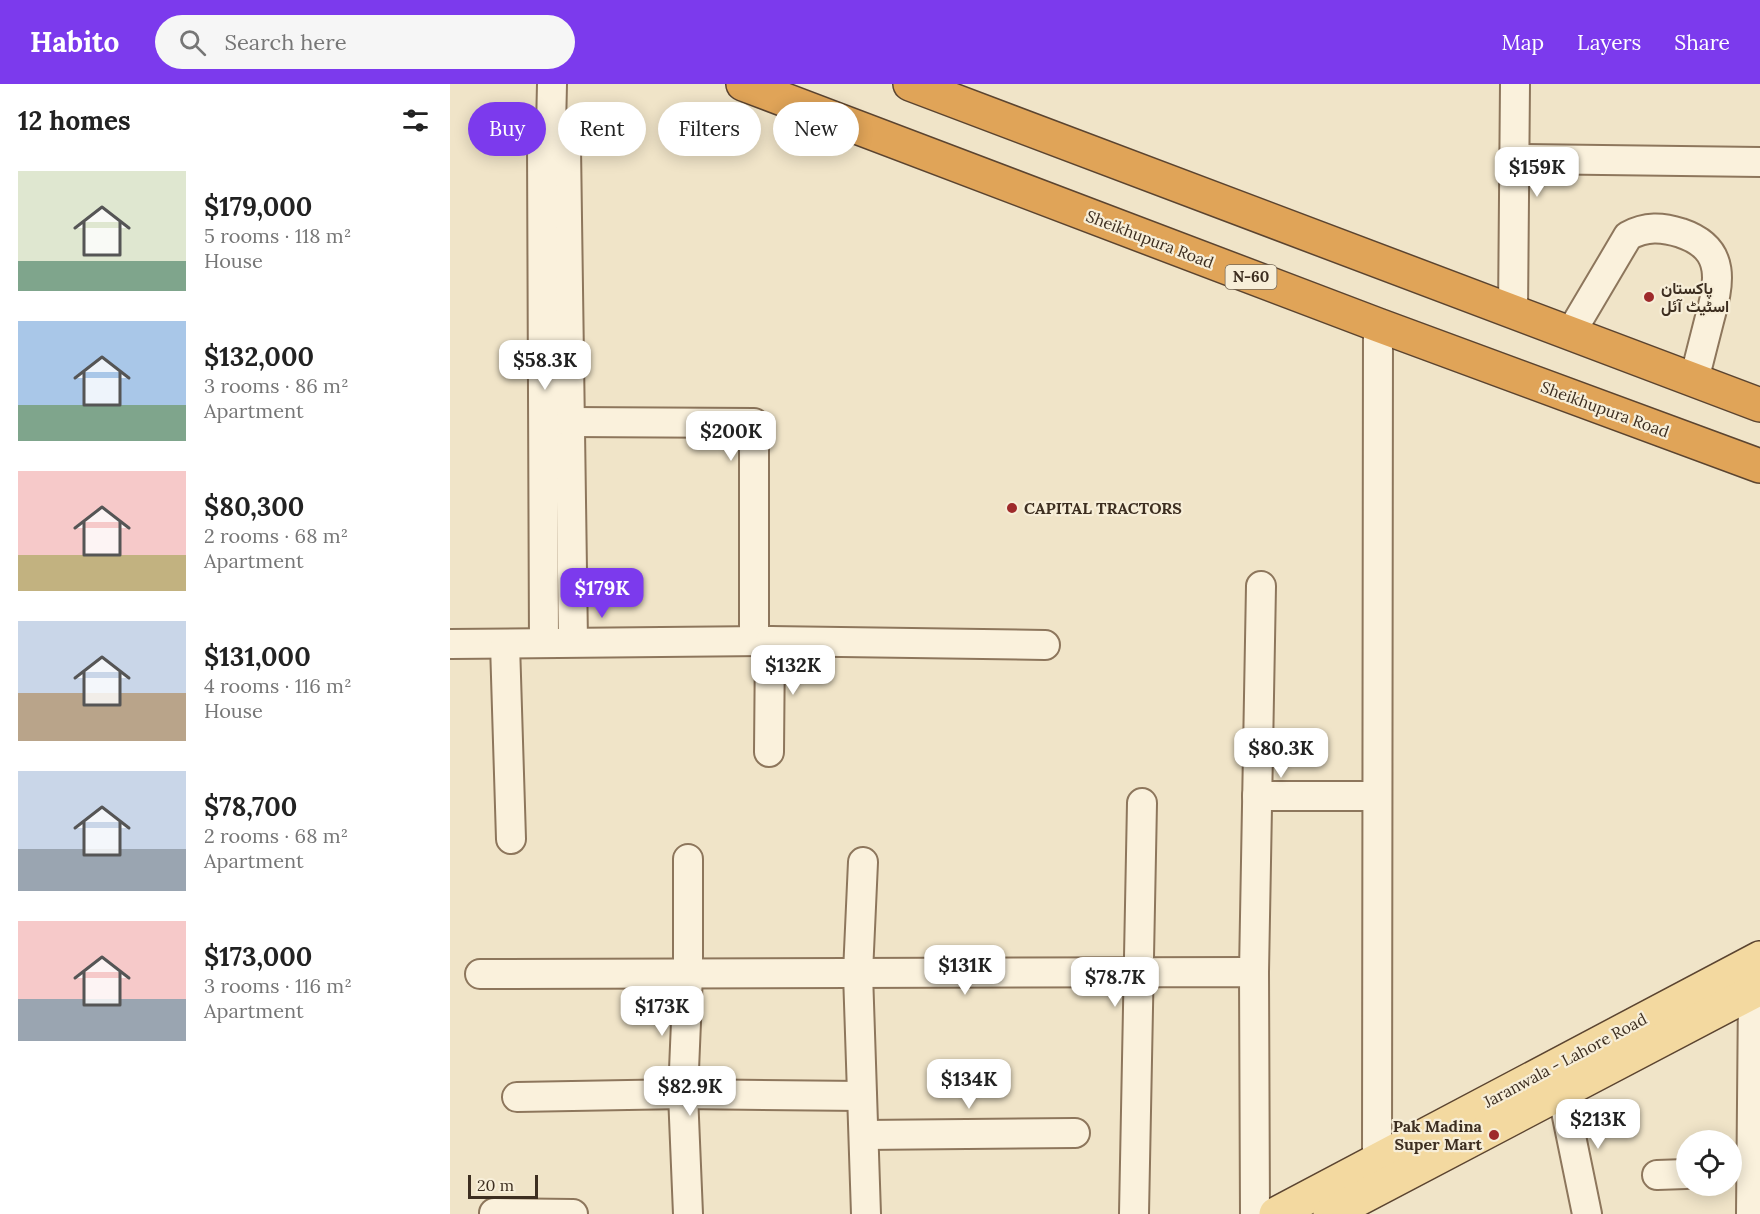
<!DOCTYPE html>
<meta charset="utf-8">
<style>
:root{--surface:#fff;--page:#f6f6f6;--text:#222;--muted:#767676;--accent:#7c3aed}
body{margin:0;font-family:Lora,Vazirmatn,serif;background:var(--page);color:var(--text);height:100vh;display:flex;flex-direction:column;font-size:22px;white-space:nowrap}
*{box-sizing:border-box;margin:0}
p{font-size:20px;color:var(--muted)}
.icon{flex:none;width:33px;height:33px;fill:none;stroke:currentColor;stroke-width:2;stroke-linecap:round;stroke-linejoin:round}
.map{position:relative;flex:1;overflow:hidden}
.side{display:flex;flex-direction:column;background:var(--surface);width:450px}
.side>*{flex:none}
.guide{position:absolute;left:18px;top:18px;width:570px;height:54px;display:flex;gap:12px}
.tools{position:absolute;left:1226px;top:1046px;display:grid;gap:12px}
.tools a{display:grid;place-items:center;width:66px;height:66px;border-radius:50%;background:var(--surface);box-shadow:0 3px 15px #0003;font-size:30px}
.scale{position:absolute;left:18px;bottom:15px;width:70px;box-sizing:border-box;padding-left:6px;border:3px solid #3d2e20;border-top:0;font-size:16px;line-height:21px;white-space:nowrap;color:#3d2e20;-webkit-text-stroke:4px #f7eed8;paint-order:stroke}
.price{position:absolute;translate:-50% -51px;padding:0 14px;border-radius:12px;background:#fff;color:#222;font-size:20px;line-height:39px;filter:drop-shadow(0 2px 3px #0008)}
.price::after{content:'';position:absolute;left:50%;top:36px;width:18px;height:14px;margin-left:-9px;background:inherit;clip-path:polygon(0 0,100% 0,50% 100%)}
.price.on{background:var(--accent);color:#fff}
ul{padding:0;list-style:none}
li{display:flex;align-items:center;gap:18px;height:150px;padding:0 18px}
li span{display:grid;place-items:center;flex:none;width:168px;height:120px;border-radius:0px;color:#555}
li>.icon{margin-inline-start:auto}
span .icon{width:72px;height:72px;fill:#fffc;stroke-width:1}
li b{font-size:26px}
h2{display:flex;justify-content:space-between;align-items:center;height:72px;padding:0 18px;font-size:26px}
.tag{padding:0 21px;border-radius:27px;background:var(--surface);box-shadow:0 3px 15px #0003;font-size:21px;line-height:54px}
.tag.on{background:var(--accent);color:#fff}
header{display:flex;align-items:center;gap:36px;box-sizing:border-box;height:84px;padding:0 30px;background:var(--accent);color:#fff}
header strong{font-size:28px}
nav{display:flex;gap:33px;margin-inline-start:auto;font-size:21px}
.search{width:420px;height:54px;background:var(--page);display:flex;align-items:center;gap:15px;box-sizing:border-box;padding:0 21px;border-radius:33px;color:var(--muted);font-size:22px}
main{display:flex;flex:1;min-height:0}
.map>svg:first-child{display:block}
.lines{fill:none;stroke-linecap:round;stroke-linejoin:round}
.minor-casing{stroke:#8d765c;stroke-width:32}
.major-casing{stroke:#5b4430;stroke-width:36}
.highway-casing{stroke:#5b4430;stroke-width:36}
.minor{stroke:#faf1dc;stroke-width:28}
.major{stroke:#f3d9a0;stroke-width:33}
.highway{stroke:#e0a458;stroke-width:33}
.poi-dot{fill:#9e2a2b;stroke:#f7eed8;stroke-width:2}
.labels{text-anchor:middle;stroke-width:4.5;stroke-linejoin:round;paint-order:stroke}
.shield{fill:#f7eed8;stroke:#756857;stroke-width:1.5}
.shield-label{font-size:15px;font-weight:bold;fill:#3d2e20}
.street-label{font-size:16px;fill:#3d2e20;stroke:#f7eed8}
.poi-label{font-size:16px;font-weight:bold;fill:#3d2e20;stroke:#f7eed8;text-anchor:start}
</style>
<header>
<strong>Habito</strong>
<div class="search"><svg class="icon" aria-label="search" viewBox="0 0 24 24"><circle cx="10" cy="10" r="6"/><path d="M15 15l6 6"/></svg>Search here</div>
<nav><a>Map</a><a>Layers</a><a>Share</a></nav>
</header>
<main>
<section class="side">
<h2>12 homes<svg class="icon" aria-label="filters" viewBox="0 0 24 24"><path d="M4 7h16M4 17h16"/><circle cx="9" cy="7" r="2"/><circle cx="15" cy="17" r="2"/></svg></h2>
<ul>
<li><span style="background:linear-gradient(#dfe7d0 75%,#7fa58c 0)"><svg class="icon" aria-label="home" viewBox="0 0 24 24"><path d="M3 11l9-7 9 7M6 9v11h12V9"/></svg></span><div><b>$179,000</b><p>5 rooms · 118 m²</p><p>House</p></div></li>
<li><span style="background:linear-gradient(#a9c7e8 70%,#7fa58c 0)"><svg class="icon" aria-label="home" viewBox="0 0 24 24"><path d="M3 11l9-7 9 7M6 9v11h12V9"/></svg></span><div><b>$132,000</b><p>3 rooms · 86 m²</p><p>Apartment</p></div></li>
<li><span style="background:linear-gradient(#f6c9c9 70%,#c2b280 0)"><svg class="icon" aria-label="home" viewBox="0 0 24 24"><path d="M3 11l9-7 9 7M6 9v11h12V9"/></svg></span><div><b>$80,300</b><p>2 rooms · 68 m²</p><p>Apartment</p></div></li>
<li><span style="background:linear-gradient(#c9d6e8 60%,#b9a48a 0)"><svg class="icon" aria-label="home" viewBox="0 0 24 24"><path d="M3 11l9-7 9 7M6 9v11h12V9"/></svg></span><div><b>$131,000</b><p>4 rooms · 116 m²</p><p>House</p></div></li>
<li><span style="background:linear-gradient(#c9d6e8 65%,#9aa5b1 0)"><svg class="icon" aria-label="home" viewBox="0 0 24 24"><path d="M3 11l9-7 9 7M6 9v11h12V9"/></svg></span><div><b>$78,700</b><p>2 rooms · 68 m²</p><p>Apartment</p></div></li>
<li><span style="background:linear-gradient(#f6c9c9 65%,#9aa5b1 0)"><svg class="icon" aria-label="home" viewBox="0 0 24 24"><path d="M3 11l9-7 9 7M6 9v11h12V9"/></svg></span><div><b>$173,000</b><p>3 rooms · 116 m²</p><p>Apartment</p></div></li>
</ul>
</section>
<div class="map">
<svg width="1310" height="1130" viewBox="0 0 1310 1130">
<rect width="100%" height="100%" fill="#f0e4c8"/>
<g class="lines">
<defs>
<g id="minor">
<path d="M 101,44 L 116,63 L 123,558"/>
<path d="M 1064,75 L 1310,78"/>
<path d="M 1063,228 L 1065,0"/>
<path d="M 1120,250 L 1178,152 C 1196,142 1212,143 1231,149 C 1278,165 1269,200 1259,237 C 1254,257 1249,276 1244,296"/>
<path d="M 119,338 L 304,339 L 304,557"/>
<path d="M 94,559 L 92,59 L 101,44 L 102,0"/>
<path d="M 0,560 L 320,557 L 595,561"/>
<path d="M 55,560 L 61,755"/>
<path d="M 319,668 L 320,557"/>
<path d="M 807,712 L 927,712"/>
<path d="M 238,775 L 238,890 L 233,1010 L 238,1130"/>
<path d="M 413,778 L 408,889 L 416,1130"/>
<path d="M 804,888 L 811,502"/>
<path d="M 30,890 L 804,888 L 805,1130"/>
<path d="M 1112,1008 L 1137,1130"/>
<path d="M 67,1013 L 233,1010 L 412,1012"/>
<path d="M 414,1051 L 625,1049"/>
<path d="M 927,1077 L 928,241"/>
<path d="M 1207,1091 L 1236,1090"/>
<path d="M 44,1129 L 123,1130"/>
<path d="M 684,1130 L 692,719"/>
<path d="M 1301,1130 L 1303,908"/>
</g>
<g id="major">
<path d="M 826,1130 L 1310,874"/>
<path d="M 880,1130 L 1310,904"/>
</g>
<g id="highway">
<path d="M 293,0 L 928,241 L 1310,382"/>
<path d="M 460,0 L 1310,321"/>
</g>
</defs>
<use href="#minor" class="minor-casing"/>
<use href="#major" class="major-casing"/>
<use href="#highway" class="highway-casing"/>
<use href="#minor" class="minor"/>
<use href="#major" class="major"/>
<use href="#highway" class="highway"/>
</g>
<g class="poi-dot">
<circle cx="1199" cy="213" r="6"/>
<circle cx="562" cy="424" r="6"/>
<circle cx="1044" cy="1051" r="6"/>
</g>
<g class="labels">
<rect class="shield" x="775.5" y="181" width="51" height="24" rx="4.5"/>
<g class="shield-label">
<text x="801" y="198">N-60</text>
</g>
<g class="street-label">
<text transform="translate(700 155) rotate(21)" y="6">Sheikhupura Road</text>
<text transform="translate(1155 325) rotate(20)" y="6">Sheikhupura Road</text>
<text transform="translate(1115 976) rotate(-28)" y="6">Jaranwala - Lahore Road</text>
</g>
<g class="poi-label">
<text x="1211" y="210">پاکستان<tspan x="1211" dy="18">اسٹیٹ آئل</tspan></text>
<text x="574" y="430">CAPITAL TRACTORS</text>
<text x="1032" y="1048" text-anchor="end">Pak Madina<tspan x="1032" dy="18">Super Mart</tspan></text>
</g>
</g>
</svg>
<div class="tools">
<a><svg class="icon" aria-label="locate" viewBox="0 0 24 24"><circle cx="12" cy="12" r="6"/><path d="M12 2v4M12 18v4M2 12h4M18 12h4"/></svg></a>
</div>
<div class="scale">20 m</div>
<b class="price" style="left:1087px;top:114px">$159K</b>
<b class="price" style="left:95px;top:307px">$58.3K</b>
<b class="price" style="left:281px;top:378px">$200K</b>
<b class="price on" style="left:152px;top:535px">$179K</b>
<b class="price" style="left:343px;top:612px">$132K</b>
<b class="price" style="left:831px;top:695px">$80.3K</b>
<b class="price" style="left:515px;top:912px">$131K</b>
<b class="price" style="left:665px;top:924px">$78.7K</b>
<b class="price" style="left:212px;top:953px">$173K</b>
<b class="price" style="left:519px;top:1026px">$134K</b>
<b class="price" style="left:240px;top:1033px">$82.9K</b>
<b class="price" style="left:1148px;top:1066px">$213K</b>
<div class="guide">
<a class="tag on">Buy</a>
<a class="tag">Rent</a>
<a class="tag">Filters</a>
<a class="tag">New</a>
</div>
</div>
</main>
